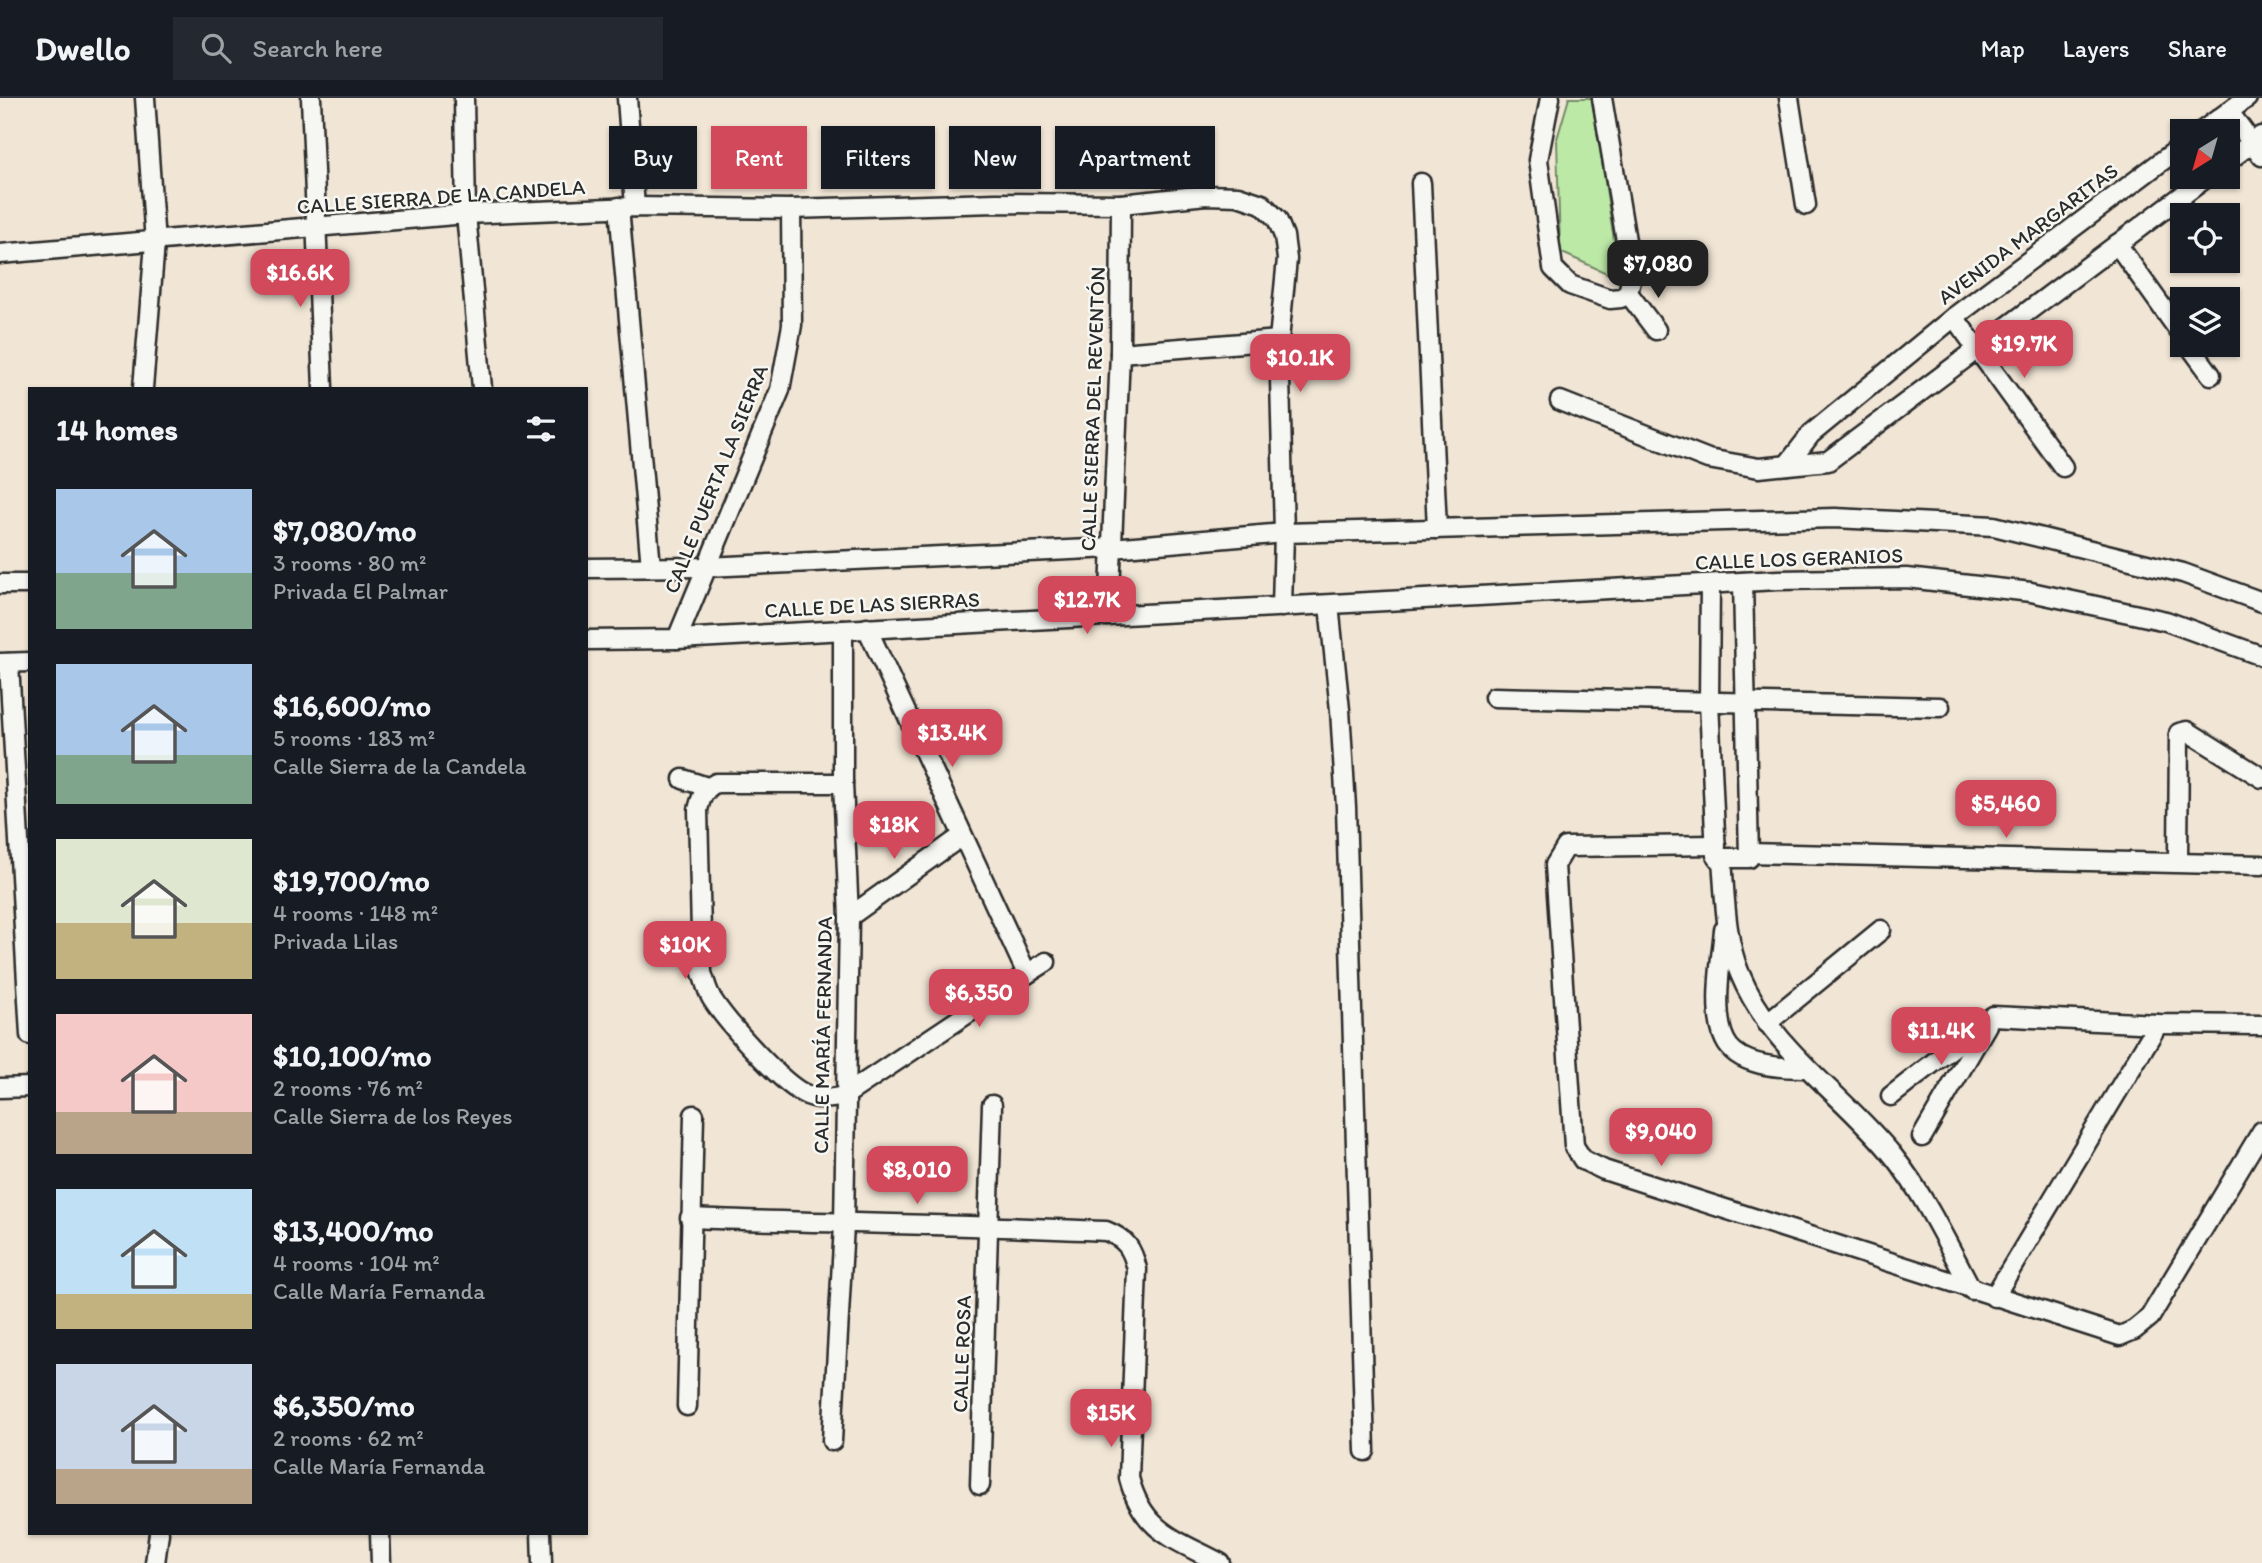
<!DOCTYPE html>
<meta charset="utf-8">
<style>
:root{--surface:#171b24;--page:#242831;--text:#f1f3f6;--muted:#9ea1a6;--line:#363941;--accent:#d1495b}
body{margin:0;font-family:Itim,sans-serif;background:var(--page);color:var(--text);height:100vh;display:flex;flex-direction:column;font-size:26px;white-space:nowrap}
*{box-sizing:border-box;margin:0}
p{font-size:23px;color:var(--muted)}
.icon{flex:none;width:38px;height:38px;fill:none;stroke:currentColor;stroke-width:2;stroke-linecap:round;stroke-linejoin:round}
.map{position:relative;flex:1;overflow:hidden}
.side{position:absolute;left:28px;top:289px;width:560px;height:1148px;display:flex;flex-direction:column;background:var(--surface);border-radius:0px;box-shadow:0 2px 5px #0004}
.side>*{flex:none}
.guide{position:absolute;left:609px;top:28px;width:665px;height:63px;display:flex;gap:14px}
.needle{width:46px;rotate:217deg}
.controls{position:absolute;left:2170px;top:21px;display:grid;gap:14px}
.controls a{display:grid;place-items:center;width:70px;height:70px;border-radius:0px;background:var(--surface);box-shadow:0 2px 5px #0004;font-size:35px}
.price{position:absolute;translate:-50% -60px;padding:0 16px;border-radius:14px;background:var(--accent);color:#fff;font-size:23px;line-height:46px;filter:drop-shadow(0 2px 4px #0008)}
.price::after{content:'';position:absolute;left:50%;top:42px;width:21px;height:16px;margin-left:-10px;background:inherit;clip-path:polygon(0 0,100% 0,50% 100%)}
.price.active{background:#222;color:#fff}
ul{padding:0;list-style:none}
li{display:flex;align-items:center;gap:21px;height:175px;padding:0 28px}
li span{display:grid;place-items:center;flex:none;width:196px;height:140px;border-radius:0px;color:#555}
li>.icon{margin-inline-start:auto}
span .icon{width:84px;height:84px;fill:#fffc;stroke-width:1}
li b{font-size:30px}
h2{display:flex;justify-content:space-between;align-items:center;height:84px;padding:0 28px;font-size:30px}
.pill{padding:0 24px;border-radius:0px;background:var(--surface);box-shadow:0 2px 5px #0004;font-size:24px;line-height:63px}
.pill.active{background:var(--accent);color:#fff}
header{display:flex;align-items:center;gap:42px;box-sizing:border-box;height:98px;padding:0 35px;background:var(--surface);border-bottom:2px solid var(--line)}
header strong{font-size:33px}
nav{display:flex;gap:38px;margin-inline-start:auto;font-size:24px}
.search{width:490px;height:63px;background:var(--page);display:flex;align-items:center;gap:18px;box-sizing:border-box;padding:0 24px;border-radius:0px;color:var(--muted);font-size:26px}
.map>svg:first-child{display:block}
.green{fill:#bde9a7;stroke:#748a69;stroke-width:2}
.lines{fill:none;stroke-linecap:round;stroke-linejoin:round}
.minor-casing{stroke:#2b2b2b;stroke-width:23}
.minor{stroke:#f6f6f2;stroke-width:18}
.labels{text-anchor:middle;stroke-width:5;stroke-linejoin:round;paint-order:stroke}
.street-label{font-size:21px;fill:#2b2b2b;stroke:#f6f6f2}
</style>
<header>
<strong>Dwello</strong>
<div class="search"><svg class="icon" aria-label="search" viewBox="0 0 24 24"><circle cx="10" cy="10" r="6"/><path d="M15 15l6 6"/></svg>Search here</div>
<nav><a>Map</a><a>Layers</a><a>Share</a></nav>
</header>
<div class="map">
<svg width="2262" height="1465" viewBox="0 0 2262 1465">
<rect width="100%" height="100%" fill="#f1e6d6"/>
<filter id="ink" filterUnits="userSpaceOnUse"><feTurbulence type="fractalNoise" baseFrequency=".0143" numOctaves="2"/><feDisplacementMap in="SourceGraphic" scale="14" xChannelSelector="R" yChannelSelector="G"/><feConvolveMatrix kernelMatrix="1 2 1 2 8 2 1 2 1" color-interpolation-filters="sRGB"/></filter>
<g filter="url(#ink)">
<path class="green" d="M 1569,0 L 1592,0 L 1620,181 L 1560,154 L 1557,41 Z"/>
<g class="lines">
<defs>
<g id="minor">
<path d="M 311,0 L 323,290"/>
<path d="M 464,0 L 466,116 L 482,290"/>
<path d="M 627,0 L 635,109"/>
<path d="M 1550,0 L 1538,62 L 1553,170 L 1570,187 L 1610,201 L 1621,200 L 1628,195 L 1632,178 L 1602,0"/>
<path d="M 1789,0 L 1806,107"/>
<path d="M 2229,14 L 2262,58"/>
<path d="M 2202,33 L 2247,0"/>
<path d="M 2228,63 L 2261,38"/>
<path d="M 1421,85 L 1437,431"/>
<path d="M 619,109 L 651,469"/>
<path d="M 2117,146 L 2182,237"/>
<path d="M 0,156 L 466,116 L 635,109 L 791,111 L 996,105 L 1121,106 L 1206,97 L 1238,98 L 1262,106 L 1277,121 L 1284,138 L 1287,161 L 1279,242 L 1284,435 L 1282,509"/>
<path d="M 1628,195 L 1656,232"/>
<path d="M 1954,219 L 2063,369"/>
<path d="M 2189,247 L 2211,277"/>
<path d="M 1120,255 L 1279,242"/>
<path d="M 143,290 L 155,145 L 145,0"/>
<path d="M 1560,303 L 1708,361 L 1759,370 L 1828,363 L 2207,79"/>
<path d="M 1787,367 L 1811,336 L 1954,219 L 2182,48"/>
<path d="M 586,470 L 706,469 L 1112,450 L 1284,435 L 1835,420 L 1994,428 L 2183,475 L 2262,504"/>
<path d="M 0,486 L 30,486"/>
<path d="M 1710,486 L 1709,604 L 1716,757 L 1718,760 L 1749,760 L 1743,484"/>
<path d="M 1329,507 L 1340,612 L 1346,709 L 1365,1353"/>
<path d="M 1109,518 L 1120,255 L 1121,106"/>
<path d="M 677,541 L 780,292 L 792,227 L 791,111"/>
<path d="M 586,542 L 677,541 L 1778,482 L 1907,480 L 2031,494 L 2166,523 L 2262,558"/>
<path d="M 0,565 L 30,564"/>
<path d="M 9,565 L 30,937"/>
<path d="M 1494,599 L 1940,609"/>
<path d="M 683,681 L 707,689"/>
<path d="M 843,685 L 716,685 C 704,691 701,699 698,712 L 702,875 C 705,883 707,893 712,901 C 726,923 783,988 807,997 C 820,1002 831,1001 844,998 L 1027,876 L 867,530"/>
<path d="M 1716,747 L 1566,749 L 1555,767 L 1574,1048 L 1583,1062 L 1604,1072 L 2120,1238 L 2134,1232 L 2150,1219 L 2262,1033"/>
<path d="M 1749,755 L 2262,767"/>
<path d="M 1722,761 C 1725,798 1725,841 1740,876 C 1772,953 1844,996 1894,1059 C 1925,1098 1948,1147 1972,1192"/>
<path d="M 2178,764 L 2179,635 L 2187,633 L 2262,680"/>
<path d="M 849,819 L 962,738"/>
<path d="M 1724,832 C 1721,862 1712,916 1725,942 C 1737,968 1780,970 1804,970"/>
<path d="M 1027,876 L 1046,864"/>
<path d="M 1767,925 L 1881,832"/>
<path d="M 0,990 L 30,989"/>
<path d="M 1891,998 L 1993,918 L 2158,926 L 2262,927"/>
<path d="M 1922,1039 L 1987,927"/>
<path d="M 690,1120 C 829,1126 968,1126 1106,1133 C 1126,1141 1132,1150 1137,1171 L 1129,1380 C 1143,1434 1175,1441 1220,1465"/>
<path d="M 1994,1199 L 2158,926"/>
<path d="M 687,1308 L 694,1017"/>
<path d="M 832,1343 L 844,1127 L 849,819 L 843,685 L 843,532"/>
<path d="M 980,1387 L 992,1007"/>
<path d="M 380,1435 L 381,1465"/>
<path d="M 541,1435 L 542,1465"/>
<path d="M 155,1465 L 159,1435"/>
</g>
</defs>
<use href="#minor" class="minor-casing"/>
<use href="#minor" class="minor"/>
</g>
</g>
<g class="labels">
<g class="street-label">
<text transform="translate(441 99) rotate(-4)" y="7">CALLE SIERRA DE LA CANDELA</text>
<text transform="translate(2028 136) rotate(-37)" y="7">AVENIDA MARGARITAS</text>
<text transform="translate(1093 311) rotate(-88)" y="7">CALLE SIERRA DEL REVENTÓN</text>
<text transform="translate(716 381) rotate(-68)" y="7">CALLE PUERTA LA SIERRA</text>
<text transform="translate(1799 461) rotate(-2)" y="7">CALLE LOS GERANIOS</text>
<text transform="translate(872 507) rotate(-3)" y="7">CALLE DE LAS SIERRAS</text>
<text transform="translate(823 937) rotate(-89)" y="7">CALLE MARÍA FERNANDA</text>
<text transform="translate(962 1256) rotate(-88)" y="7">CALLE ROSA</text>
</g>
</g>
</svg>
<div class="controls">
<a><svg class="needle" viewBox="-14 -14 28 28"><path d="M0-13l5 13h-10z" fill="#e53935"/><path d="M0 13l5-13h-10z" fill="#9ea1a6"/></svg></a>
<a><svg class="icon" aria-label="locate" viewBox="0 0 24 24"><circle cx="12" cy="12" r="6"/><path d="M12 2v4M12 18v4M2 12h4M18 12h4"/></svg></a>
<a><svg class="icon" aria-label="layers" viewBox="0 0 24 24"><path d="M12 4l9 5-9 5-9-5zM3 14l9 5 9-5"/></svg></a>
</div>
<b class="price active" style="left:1658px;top:202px">$7,080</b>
<b class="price" style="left:300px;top:211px">$16.6K</b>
<b class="price" style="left:2024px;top:282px">$19.7K</b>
<b class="price" style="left:1300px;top:296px">$10.1K</b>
<b class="price" style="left:1087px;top:538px">$12.7K</b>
<b class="price" style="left:952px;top:671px">$13.4K</b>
<b class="price" style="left:2006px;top:742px">$5,460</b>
<b class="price" style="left:894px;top:763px">$18K</b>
<b class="price" style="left:685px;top:883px">$10K</b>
<b class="price" style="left:979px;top:931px">$6,350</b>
<b class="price" style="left:1941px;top:969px">$11.4K</b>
<b class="price" style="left:1661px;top:1070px">$9,040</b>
<b class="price" style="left:917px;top:1108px">$8,010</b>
<b class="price" style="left:1111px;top:1351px">$15K</b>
<div class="guide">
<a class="pill">Buy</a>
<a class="pill active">Rent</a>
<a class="pill">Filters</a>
<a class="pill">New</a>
<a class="pill">Apartment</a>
</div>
<section class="side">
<h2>14 homes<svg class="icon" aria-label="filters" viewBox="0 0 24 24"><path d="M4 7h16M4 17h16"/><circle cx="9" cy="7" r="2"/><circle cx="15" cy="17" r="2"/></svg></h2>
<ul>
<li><span style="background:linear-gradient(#a9c7e8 60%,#7fa58c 0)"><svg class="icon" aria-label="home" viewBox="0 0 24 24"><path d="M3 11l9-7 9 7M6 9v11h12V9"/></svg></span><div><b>$7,080/mo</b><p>3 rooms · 80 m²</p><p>Privada El Palmar</p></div></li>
<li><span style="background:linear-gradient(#a9c7e8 65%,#7fa58c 0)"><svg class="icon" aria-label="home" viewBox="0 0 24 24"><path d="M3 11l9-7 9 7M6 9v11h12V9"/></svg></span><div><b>$16,600/mo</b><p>5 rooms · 183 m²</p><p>Calle Sierra de la Candela</p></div></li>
<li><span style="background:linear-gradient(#dfe7d0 60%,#c2b280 0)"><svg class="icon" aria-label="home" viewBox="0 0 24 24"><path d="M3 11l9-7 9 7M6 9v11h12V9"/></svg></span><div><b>$19,700/mo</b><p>4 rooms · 148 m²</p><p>Privada Lilas</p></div></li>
<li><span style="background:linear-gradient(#f6c9c9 70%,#b9a48a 0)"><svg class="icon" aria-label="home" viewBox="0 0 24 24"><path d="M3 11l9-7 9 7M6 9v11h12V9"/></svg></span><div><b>$10,100/mo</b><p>2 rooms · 76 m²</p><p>Calle Sierra de los Reyes</p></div></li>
<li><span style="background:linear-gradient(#bfe0f5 75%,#c2b280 0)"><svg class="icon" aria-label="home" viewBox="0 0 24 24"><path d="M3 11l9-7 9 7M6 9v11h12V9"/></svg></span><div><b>$13,400/mo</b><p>4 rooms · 104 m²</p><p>Calle María Fernanda</p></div></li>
<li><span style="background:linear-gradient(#c9d6e8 75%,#b9a48a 0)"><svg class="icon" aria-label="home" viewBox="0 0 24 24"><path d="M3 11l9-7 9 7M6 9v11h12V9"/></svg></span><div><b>$6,350/mo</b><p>2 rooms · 62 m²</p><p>Calle María Fernanda</p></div></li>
</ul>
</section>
</div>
